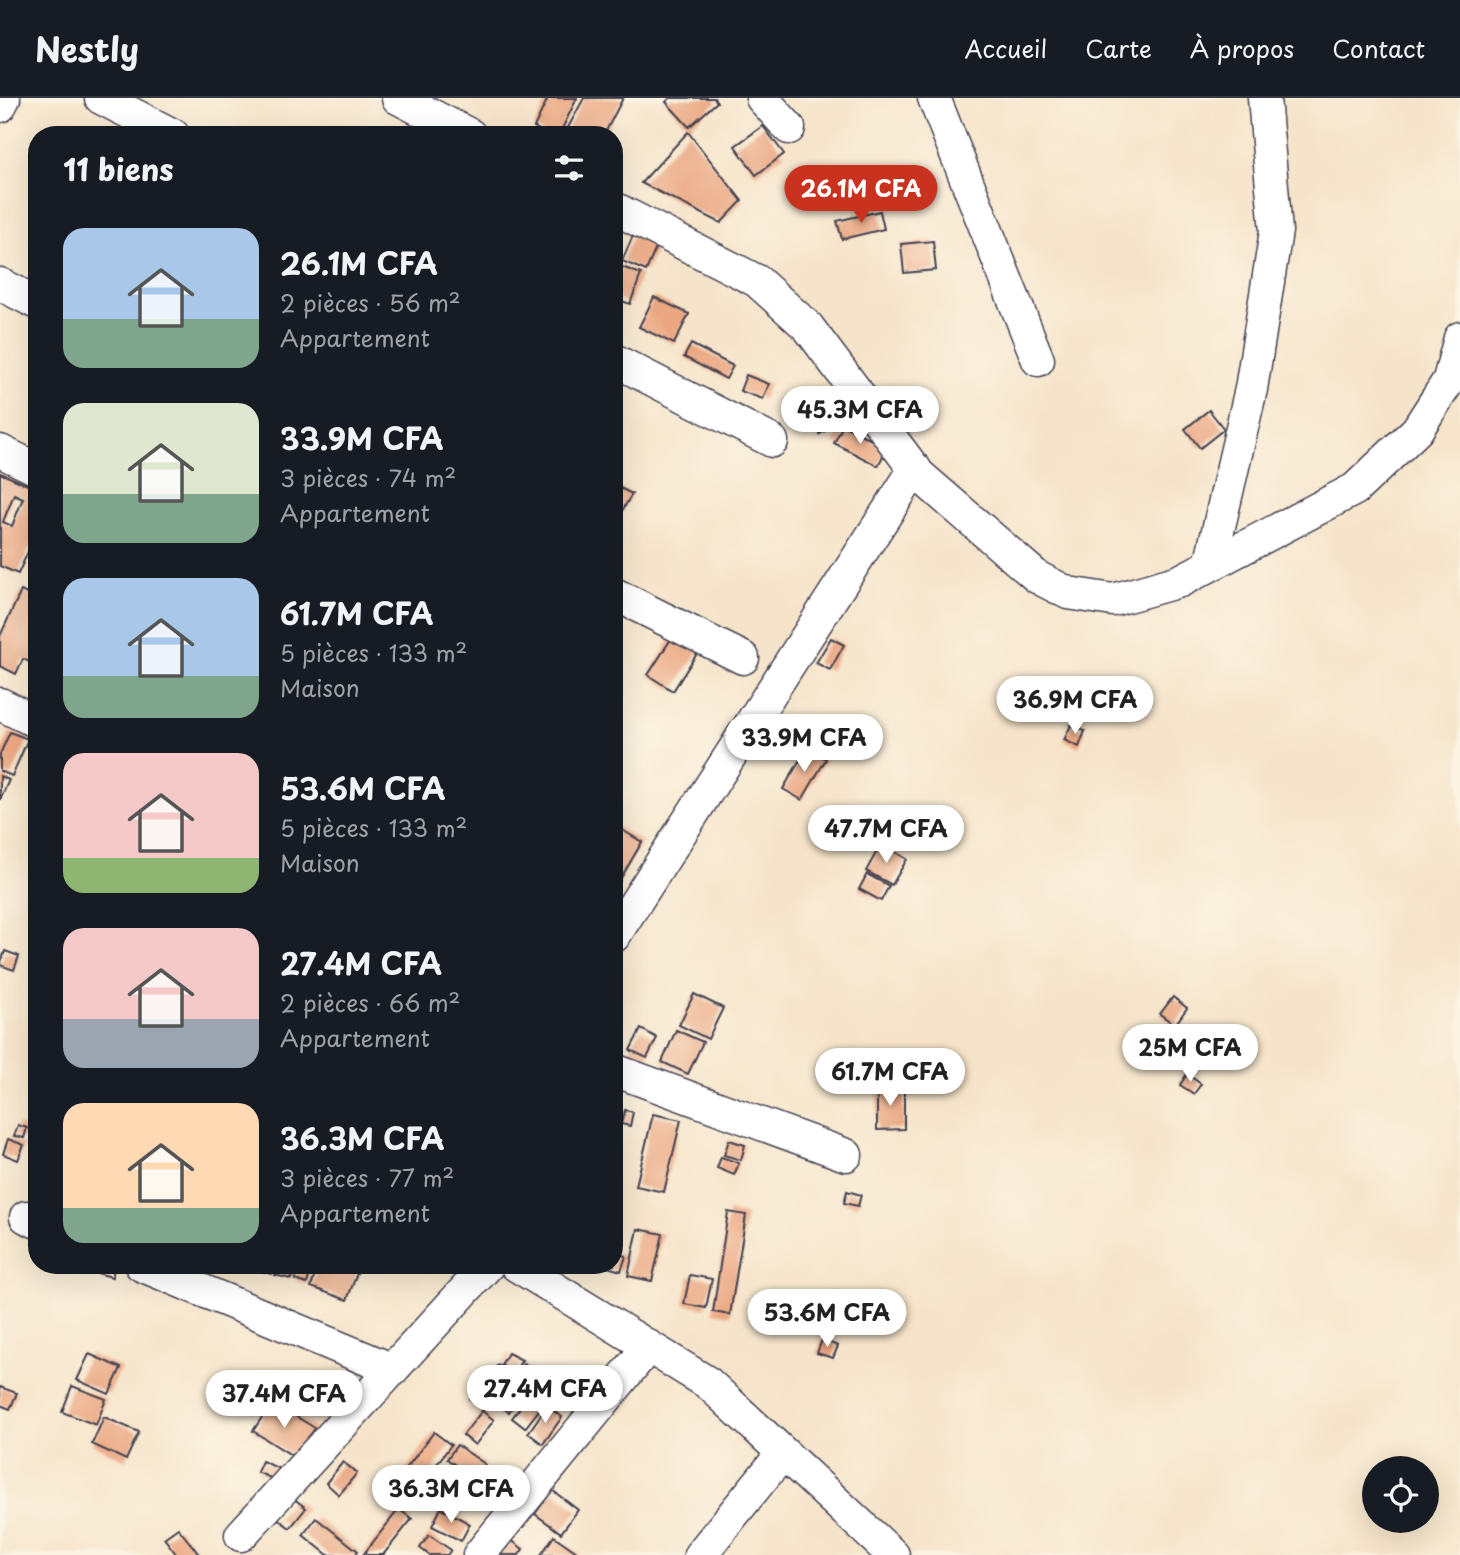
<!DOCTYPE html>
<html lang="fr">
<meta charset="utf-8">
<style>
:root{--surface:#171b24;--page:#20242c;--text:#f1f3f6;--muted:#9ea1a6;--line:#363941;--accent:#c8321e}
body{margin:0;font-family:"Playpen Sans",sans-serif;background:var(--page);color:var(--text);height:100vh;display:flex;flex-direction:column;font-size:26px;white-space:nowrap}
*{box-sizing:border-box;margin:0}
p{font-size:23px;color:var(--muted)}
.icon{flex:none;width:38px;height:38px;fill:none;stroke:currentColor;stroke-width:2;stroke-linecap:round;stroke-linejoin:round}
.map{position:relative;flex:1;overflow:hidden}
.panel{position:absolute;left:28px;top:28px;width:595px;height:1148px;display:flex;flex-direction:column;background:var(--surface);border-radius:28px;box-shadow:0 7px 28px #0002}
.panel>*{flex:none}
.controls{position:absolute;left:1362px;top:1358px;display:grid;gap:14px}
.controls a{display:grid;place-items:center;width:77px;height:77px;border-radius:50%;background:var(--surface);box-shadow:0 7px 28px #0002;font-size:35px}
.price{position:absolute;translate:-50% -60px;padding:0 16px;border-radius:24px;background:#fff;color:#222;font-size:23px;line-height:46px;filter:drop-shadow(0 2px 4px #0008)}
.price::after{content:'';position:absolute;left:50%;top:42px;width:21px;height:16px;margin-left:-10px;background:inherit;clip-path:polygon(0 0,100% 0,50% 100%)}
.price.selected{background:var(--accent);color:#fff}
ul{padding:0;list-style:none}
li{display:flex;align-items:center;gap:21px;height:175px;padding:0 35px}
li span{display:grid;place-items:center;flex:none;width:196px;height:140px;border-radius:21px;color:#555}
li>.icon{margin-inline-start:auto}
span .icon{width:84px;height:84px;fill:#fffc;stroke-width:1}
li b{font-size:30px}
h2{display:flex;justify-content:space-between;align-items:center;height:84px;padding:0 35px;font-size:30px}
header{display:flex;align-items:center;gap:42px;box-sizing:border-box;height:98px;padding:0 35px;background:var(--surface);border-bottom:2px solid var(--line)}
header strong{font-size:33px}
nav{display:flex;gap:38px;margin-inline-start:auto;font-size:24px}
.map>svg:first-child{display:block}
.building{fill:#eba782;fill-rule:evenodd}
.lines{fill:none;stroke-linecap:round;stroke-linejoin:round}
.street-casing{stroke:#423f50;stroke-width:35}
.street{stroke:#fff;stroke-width:32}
</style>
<header>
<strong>Nestly</strong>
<nav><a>Accueil</a><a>Carte</a><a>À propos</a><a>Contact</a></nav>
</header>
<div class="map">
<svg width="1460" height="1457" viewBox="0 0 1460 1457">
<rect width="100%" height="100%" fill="#fcf5e5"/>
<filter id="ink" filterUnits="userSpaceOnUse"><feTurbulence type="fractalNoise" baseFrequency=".0143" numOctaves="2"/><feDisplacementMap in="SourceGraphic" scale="14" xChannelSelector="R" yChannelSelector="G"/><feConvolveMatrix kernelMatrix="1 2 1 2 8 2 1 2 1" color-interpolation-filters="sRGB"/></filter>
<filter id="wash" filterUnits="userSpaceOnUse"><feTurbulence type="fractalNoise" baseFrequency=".00686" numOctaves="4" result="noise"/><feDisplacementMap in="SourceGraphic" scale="28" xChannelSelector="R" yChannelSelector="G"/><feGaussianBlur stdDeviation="1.57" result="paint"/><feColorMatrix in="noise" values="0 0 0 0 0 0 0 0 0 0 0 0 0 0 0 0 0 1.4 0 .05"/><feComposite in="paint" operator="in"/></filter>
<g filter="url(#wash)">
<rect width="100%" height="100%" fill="#f6e4ca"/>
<g id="blocks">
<g class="building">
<path d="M 548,0 L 577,0 L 559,37 L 548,37 L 534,29 Z"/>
<path d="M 584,0 L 623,0 L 604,37 L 564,37 Z"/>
<path d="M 670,0 L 714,0 L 717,4 L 689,29 L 666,4 Z"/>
<path d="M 763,28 L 784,56 L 756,77 L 735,48 Z"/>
<path d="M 688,34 L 742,103 L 721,125 L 641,85 Z"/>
<path d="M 880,113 L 884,131 L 842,141 L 837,123 Z"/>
<path d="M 635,133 L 659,143 L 646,173 L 622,163 Z"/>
<path d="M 933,143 L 936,172 L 904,175 L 901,146 Z"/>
<path d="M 622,169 L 641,176 L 630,206 L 614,200 L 614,191 Z"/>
<path d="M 654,199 L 689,216 L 674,246 L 639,229 Z"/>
<path d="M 691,246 L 733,268 L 726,281 L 684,259 Z"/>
<path d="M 746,277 L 769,286 L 763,301 L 740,293 Z"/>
<path d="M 841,297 L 853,314 L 820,336 L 808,318 Z"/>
<path d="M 1209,312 L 1224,331 L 1200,350 L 1185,331 Z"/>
<path d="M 843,327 L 887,350 L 878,368 L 834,345 Z"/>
<path d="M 0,375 L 37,391 L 37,434 L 18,476 L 0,468 ZM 14,396 L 23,400 L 12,428 L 3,424 Z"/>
<path d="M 614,387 L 632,396 L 622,413 L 614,408 Z"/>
<path d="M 614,412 L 622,416 L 614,431 Z"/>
<path d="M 21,493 L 37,501 L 37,567 L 23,561 L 16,576 L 0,568 L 0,538 Z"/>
<path d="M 673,538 L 698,554 L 673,593 L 648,577 Z"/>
<path d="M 831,540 L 844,547 L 830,572 L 816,565 Z"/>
<path d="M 1071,627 L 1085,633 L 1079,649 L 1064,642 Z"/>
<path d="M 10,634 L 28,641 L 12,678 L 0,673 L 0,656 Z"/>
<path d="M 807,650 L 826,661 L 802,702 L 783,691 Z"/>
<path d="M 0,678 L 9,682 L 0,702 Z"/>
<path d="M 614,727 L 642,744 L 614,792 Z"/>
<path d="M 881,746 L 907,761 L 892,787 L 866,773 Z"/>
<path d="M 867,776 L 889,788 L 881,803 L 859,791 Z"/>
<path d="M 5,853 L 19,858 L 14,872 L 0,867 Z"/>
<path d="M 694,896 L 723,910 L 708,941 L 679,927 Z"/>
<path d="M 1173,899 L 1187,910 L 1175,927 L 1160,916 Z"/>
<path d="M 641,931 L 657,940 L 647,960 L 630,952 Z"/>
<path d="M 676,932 L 703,944 L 688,976 L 662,964 Z"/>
<path d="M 831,962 L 851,962 L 851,979 L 830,979 Z"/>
<path d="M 1187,976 L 1201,986 L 1194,996 L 1180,987 Z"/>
<path d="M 877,988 L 904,988 L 904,1031 L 877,1032 Z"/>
<path d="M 625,1012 L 633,1014 L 630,1028 L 621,1026 Z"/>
<path d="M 653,1016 L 681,1022 L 664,1094 L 636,1088 Z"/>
<path d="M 18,1027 L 27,1030 L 24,1040 L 14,1038 Z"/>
<path d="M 8,1041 L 24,1047 L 18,1062 L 3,1056 Z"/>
<path d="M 729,1042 L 745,1047 L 741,1062 L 724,1057 Z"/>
<path d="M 721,1059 L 739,1065 L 734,1077 L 717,1070 Z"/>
<path d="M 847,1093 L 861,1097 L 858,1108 L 844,1105 Z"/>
<path d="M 728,1114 L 746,1117 L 730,1217 L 713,1214 Z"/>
<path d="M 638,1131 L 663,1136 L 652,1183 L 628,1178 Z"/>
<path d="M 614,1154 L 626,1158 L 621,1173 L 604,1168 L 614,1167 Z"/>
<path d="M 84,1167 L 96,1167 L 95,1173 L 83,1171 Z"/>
<path d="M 99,1167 L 115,1167 L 112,1179 L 97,1175 Z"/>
<path d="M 265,1167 L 272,1167 L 271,1176 L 264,1174 Z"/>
<path d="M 278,1167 L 295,1167 L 291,1181 L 275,1177 Z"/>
<path d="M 318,1167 L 360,1167 L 347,1202 L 311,1189 Z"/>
<path d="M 299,1171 L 310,1175 L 307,1186 L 295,1182 Z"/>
<path d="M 690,1177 L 712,1181 L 706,1210 L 684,1206 Z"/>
<path d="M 822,1242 L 838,1248 L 833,1260 L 817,1255 Z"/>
<path d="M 508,1255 L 522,1262 L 514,1275 L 501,1267 Z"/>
<path d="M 89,1256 L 121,1270 L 109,1296 L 77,1282 Z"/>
<path d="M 524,1265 L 536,1274 L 528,1287 L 515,1278 Z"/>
<path d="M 498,1267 L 512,1278 L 484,1312 L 470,1301 Z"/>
<path d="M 512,1279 L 525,1288 L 509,1314 L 495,1305 Z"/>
<path d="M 72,1288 L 106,1301 L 96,1327 L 62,1314 Z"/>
<path d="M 0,1289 L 17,1295 L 10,1311 L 0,1307 Z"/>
<path d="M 529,1298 L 542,1308 L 525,1330 L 512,1320 Z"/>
<path d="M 272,1304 L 315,1330 L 296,1360 L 253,1333 Z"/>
<path d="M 547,1308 L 562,1319 L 543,1346 L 528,1335 Z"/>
<path d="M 482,1313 L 494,1322 L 475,1347 L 463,1337 Z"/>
<path d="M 104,1319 L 139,1334 L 126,1362 L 92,1346 Z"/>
<path d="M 434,1334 L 451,1347 L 404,1410 L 386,1397 Z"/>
<path d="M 457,1347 L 485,1366 L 475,1381 L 447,1361 Z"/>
<path d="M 262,1363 L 280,1371 L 275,1382 L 257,1374 Z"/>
<path d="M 343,1364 L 357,1375 L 339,1397 L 326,1385 Z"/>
<path d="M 552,1392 L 578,1412 L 561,1435 L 535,1416 Z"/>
<path d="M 293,1400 L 306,1410 L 290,1430 L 277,1420 Z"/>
<path d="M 441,1410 L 470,1426 L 461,1443 L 432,1428 Z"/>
<path d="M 399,1411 L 412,1421 L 383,1457 L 363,1457 Z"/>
<path d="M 316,1420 L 358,1453 L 355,1457 L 328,1457 L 303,1437 Z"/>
<path d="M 178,1430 L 198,1455 L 195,1457 L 177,1457 L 164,1440 Z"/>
<path d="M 429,1437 L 451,1452 L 447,1457 L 429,1457 L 420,1450 Z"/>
<path d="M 554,1438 L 581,1457 L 541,1457 Z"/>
<path d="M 511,1442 L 523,1451 L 519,1457 L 500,1457 Z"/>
</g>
</g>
</g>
<g filter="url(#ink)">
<use href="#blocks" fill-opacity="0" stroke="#423f50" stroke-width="2"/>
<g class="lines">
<defs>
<g id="street">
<path d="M 101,0 L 173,37"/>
<path d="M 398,0 L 470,37"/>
<path d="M 762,0 L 789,30"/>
<path d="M 934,0 L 1038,262"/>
<path d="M 0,8 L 4,0"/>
<path d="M 614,110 L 757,183 L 808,229 L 918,376 L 1037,479 L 1068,495 L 1113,502 L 1180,483 L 1355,391 L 1417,332 L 1449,282 L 1460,240"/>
<path d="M 0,186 L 37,205"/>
<path d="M 614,262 L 772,343"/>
<path d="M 0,353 L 37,371"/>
<path d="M 1210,467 L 1251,291 L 1276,133 L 1264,0"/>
<path d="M 614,496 L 743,560"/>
<path d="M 0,606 L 37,624"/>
<path d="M 614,838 L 915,371"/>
<path d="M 614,972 L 846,1057"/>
<path d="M 26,1119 L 37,1124"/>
<path d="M 141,1167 L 393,1272"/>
<path d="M 516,1167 L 708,1285 L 893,1457"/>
<path d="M 241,1437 L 488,1167"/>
<path d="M 479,1457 L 648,1249"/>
<path d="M 700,1457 L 783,1355"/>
</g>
</defs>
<use href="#street" class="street-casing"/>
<use href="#street" class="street"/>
</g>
</g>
</svg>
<div class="controls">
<a><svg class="icon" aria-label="locate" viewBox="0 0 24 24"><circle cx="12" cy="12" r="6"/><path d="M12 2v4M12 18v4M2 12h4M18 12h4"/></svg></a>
</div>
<b class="price selected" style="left:861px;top:127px">26.1M CFA</b>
<b class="price" style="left:860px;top:348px">45.3M CFA</b>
<b class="price" style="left:1075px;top:638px">36.9M CFA</b>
<b class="price" style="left:804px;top:676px">33.9M CFA</b>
<b class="price" style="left:886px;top:767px">47.7M CFA</b>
<b class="price" style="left:1190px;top:986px">25M CFA</b>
<b class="price" style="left:890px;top:1010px">61.7M CFA</b>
<b class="price" style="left:827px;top:1251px">53.6M CFA</b>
<b class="price" style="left:545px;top:1327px">27.4M CFA</b>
<b class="price" style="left:284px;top:1332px">37.4M CFA</b>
<b class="price" style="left:451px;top:1427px">36.3M CFA</b>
<section class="panel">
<h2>11 biens<svg class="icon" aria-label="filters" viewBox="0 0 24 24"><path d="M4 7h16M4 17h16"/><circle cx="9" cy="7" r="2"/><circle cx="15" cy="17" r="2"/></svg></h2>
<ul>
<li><span style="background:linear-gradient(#a9c7e8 65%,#7fa58c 0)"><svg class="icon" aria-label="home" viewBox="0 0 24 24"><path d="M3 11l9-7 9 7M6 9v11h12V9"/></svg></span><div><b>26.1M CFA</b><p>2 pièces · 56 m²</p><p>Appartement</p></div></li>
<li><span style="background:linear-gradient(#dfe7d0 65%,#7fa58c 0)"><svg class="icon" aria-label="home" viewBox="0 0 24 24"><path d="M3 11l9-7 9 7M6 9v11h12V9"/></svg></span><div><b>33.9M CFA</b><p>3 pièces · 74 m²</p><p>Appartement</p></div></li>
<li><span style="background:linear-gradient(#a9c7e8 70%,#7fa58c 0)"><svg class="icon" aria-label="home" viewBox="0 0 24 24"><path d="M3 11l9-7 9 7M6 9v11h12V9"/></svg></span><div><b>61.7M CFA</b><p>5 pièces · 133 m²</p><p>Maison</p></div></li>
<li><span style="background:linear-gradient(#f6c9c9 75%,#8fb573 0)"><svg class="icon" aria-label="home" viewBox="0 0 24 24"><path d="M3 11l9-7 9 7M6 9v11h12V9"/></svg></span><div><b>53.6M CFA</b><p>5 pièces · 133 m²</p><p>Maison</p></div></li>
<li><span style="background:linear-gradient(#f6c9c9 65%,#9aa5b1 0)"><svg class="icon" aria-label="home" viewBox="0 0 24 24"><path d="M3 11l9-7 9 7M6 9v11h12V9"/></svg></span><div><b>27.4M CFA</b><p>2 pièces · 66 m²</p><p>Appartement</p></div></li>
<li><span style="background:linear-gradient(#ffd9b3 75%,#7fa58c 0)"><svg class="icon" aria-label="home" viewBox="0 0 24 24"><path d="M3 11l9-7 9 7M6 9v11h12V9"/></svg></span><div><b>36.3M CFA</b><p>3 pièces · 77 m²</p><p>Appartement</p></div></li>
</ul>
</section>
</div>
